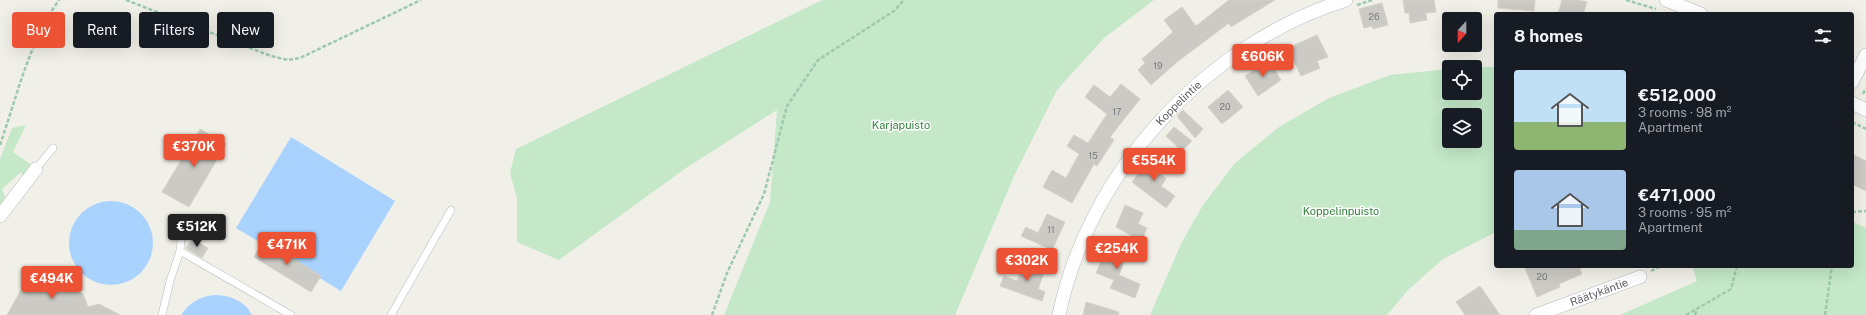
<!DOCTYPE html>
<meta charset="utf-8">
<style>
:root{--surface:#171b24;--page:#20242c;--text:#f1f3f6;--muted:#9ea1a6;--accent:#ec5233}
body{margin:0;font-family:"Public Sans",sans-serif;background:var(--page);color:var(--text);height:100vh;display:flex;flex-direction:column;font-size:15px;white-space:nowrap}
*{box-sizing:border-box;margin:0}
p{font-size:13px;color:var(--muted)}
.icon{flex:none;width:22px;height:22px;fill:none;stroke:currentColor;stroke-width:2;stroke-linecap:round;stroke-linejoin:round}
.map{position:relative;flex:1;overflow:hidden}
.drawer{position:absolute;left:1494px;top:12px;width:360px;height:256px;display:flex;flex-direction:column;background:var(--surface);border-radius:4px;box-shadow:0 4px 16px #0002}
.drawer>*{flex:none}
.hud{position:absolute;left:12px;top:12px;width:380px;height:36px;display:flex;gap:8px}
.needle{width:26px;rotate:201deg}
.tools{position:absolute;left:1442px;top:12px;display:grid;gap:8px}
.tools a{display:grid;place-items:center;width:40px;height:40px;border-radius:4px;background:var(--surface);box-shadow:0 4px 16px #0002;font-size:20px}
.price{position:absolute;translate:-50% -34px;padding:0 9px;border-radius:4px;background:var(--accent);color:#fff;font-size:13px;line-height:26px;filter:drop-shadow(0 1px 2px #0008)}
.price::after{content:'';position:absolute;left:50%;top:24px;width:12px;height:9px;margin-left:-6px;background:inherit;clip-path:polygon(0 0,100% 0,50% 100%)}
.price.current{background:#222;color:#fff}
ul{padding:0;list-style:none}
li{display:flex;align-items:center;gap:12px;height:100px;padding:0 20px}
li span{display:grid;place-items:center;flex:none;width:112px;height:80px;border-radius:4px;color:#555}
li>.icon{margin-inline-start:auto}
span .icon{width:48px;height:48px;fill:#fffc;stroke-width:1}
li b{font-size:17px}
h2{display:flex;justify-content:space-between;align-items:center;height:48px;padding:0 20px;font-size:17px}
.pill{padding:0 14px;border-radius:4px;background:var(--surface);box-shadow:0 4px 16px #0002;font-size:14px;line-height:36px}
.pill.current{background:var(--accent);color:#fff}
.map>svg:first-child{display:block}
.green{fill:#c4e8c8;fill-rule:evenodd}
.water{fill:#aad2ff}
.building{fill:#cccac5;stroke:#d6d2c6}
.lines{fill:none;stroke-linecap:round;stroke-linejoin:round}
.service-casing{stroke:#b8b9be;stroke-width:8}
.minor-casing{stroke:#b8b9be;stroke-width:14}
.path{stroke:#9dc9ae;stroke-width:2.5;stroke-dasharray:4 2;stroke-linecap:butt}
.service{stroke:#fff;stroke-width:7}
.minor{stroke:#fff;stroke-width:13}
.labels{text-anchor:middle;stroke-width:3;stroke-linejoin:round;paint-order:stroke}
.number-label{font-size:9px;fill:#7a7c7f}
.street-label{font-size:11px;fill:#5f6268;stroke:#fff}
.park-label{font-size:11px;fill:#33823e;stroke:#fff}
</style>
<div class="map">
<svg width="1866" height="315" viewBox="0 0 1866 315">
<rect width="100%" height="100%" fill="#f1f0e8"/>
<g class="green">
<path d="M 822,0 L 1154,0 L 1104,38 L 1057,90 L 1015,174 L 955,315 L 724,315 L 770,202 L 777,110 L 686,168 L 559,260 L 517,242 L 517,198 L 510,173 L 516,149 Z"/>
<path d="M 1475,67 L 1496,67 L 1496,232 L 1443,259 L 1408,290 L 1387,315 L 1150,315 L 1182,242 L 1203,205 L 1235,163 L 1279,127 L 1329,98 L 1390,75 L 1449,69 L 1449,93 L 1475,93 ZM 1449,115 L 1475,115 L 1475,141 L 1449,141 Z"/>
<path d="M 26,125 L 13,152 L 33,166 L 23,178 L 21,172 L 2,189 L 6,199 L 0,207 L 0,159 L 12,128 Z"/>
<path d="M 1852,221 L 1866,228 L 1866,315 L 1620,315 L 1697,281 L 1692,266 L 1852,266 Z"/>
</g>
<g class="water">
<path d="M 291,137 L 395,201 L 341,291 L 236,228 Z"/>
<circle cx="111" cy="243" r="42"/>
<path d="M 213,295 C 229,295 244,300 252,315 L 181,315 C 189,303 199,297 213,295 Z"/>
</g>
<g class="building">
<path d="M 1229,0 L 1275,0 L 1231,27 L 1229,23 L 1177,62 L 1151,85 L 1138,70 L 1145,63 L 1142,59 L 1173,32 L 1164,20 L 1182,7 L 1196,26 Z"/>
<path d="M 1403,0 L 1434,0 L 1436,12 L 1426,13 L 1427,20 L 1410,23 L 1409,13 L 1405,13 Z"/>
<path d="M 1498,0 L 1535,0 L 1534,11 L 1498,8 Z"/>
<path d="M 1562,0 L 1578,0 L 1587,2 L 1583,14 L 1558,14 Z"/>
<path d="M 1382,3 L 1388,25 L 1373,29 L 1372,26 L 1364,28 L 1359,9 Z"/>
<path d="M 1317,35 L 1328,57 L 1317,61 L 1320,68 L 1301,76 L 1288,48 Z"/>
<path d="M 1269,61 L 1281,80 L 1258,96 L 1245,76 Z"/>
<path d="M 1121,84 L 1140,99 L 1110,137 L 1114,140 L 1097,166 L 1094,164 L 1072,203 L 1043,187 L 1052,170 L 1066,178 L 1079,154 L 1067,146 L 1074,135 L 1088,143 L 1107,114 L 1085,97 L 1094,85 L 1110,97 Z"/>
<path d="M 1228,90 L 1243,107 L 1222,124 L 1208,107 Z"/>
<path d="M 1183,110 L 1203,129 L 1195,138 L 1177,116 Z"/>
<path d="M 1174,127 L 1192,141 L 1182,151 L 1166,136 Z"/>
<path d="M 200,129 L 226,144 L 189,207 L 162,192 Z"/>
<path d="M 1852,154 L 1866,161 L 1866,191 L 1852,184 Z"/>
<path d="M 1153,155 L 1165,164 L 1159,173 L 1166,179 L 1161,186 L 1175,196 L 1166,208 L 1132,182 Z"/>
<path d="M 1125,205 L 1143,213 L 1138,224 L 1147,228 L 1141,241 L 1116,227 Z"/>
<path d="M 1047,214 L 1065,222 L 1052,250 L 1021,236 L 1026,227 L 1038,233 Z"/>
<path d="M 192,239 L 208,248 L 202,258 L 186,248 Z"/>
<path d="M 264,240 L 321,276 L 311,292 L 254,257 Z"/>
<path d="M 1109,242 L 1128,251 L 1119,275 L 1140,284 L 1135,298 L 1110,288 L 1114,280 L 1096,273 Z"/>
<path d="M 1024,262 L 1045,270 L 1038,289 L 1045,292 L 1042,301 L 1000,286 L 1004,276 L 1017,281 Z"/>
<path d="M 1524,266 L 1579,266 L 1582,274 L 1559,284 L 1560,287 L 1537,297 Z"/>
<path d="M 45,271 L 56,277 L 62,293 L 76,290 L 83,294 L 88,307 L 99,304 L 120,315 L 7,315 L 26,281 L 35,274 Z"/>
<path d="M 1480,286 L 1500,315 L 1465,315 L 1456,302 Z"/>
<path d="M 1086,302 L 1119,312 L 1118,315 L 1083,315 Z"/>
</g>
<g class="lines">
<defs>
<g id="service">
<path d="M 36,169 L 53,148"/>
<path d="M 180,251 L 291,315"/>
<path d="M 162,315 L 170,281 L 180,251 L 183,219"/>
<path d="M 391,315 L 451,210"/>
</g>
<g id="minor">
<path d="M 1666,0 L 1701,14"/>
<path d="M 1852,82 L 1866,55"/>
<path d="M 1852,103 L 1866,110"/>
<path d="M 0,216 L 36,169"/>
<path id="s1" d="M 1059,315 C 1088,172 1207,43 1346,0"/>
<path id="s2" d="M 1536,315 L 1640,277"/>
</g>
</defs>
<use href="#service" class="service-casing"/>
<use href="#minor" class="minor-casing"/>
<g class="path">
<path d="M 126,0 L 271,56 L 288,60 L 300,58 L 421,0"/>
<path d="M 1626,0 L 1656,9"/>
<path d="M 1357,5 L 1372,0"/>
<path d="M 1863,94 L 1866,88"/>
<path d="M 1852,122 L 1866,129"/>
<path d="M 0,145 C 17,96 29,42 59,0"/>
<path d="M 1852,212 L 1866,211"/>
<path d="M 1651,271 L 1661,266"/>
<path d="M 712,315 L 727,273 L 764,194 L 787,106 L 818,60 L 894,11 L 904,0"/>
<path d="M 1686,315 L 1731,289 L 1737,266"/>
<path d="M 1695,315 L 1697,309"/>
<path d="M 1825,315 L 1832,266"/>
</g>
<use href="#service" class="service"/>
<use href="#minor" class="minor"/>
</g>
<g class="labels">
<g class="number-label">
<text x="1374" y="20">26</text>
<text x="1158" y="69">19</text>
<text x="1225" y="110">20</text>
<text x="1117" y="115">17</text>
<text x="1093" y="159">15</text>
<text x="1051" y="233">11</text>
<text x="1542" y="280">20</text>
</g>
<g class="street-label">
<text dy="4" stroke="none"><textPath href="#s1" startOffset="247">Koppelintie</textPath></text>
<text dy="4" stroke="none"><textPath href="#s2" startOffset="67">Räätykäntie</textPath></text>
</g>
<g class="park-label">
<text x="901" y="129">Karjapuisto</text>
<text x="1341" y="215">Koppelinpuisto</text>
</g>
</g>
</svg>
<div class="tools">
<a><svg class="needle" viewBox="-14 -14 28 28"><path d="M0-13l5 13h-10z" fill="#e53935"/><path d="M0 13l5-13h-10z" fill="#9ea1a6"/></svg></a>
<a><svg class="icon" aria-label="locate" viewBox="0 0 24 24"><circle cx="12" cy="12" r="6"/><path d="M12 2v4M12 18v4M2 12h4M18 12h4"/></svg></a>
<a><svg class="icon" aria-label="layers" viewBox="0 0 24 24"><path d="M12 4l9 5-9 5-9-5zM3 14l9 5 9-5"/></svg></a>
</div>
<b class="price" style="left:1263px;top:78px">€606K</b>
<b class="price" style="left:194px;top:168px">€370K</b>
<b class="price" style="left:1154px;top:182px">€554K</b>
<b class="price current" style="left:197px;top:248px">€512K</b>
<b class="price" style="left:287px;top:266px">€471K</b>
<b class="price" style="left:1117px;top:270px">€254K</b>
<b class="price" style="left:1027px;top:282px">€302K</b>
<b class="price" style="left:52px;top:300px">€494K</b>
<div class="hud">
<a class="pill current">Buy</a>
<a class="pill">Rent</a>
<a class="pill">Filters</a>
<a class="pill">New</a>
</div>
<section class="drawer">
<h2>8 homes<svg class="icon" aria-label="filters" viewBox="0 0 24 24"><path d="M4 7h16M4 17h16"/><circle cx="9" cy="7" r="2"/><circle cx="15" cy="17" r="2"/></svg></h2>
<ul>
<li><span style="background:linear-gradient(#bfe0f5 65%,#8fb573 0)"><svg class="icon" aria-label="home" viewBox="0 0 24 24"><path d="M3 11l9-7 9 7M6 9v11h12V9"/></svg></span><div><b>€512,000</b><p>3 rooms · 98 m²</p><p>Apartment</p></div></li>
<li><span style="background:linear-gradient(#a9c7e8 75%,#7fa58c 0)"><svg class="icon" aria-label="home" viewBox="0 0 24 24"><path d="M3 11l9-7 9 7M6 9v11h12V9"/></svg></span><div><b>€471,000</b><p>3 rooms · 95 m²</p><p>Apartment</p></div></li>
</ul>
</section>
</div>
